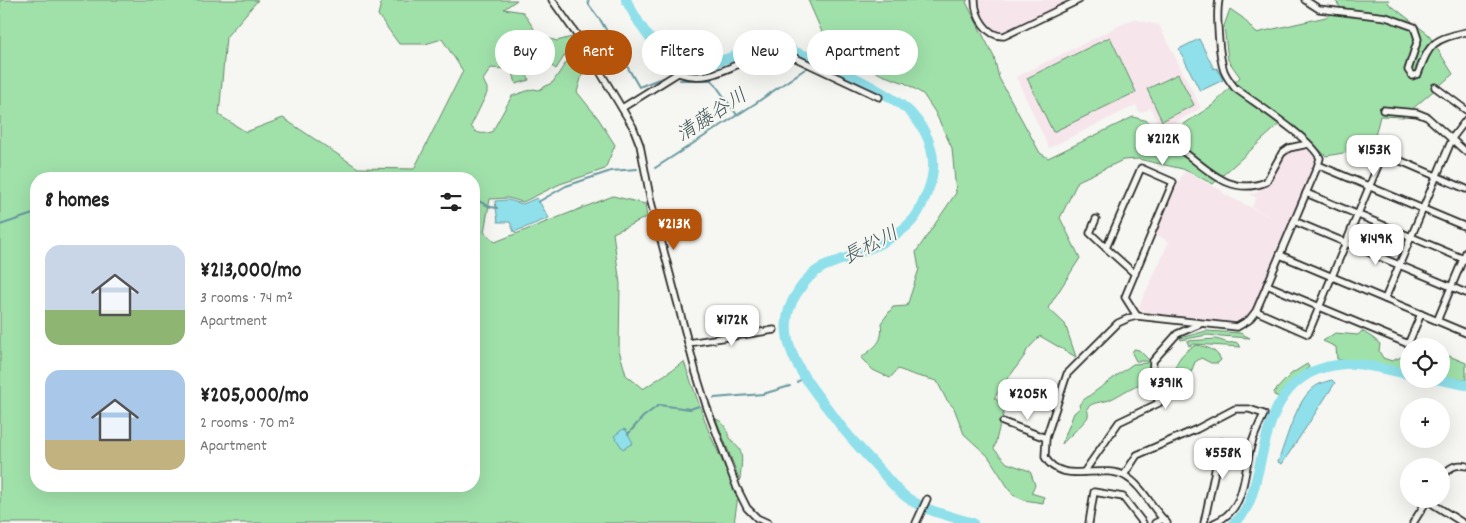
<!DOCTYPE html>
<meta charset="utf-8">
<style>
:root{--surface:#fff;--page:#f2f2f2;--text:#222;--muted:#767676;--accent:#b45309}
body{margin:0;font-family:Dekko,"Klee One",sans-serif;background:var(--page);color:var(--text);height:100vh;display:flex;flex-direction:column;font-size:19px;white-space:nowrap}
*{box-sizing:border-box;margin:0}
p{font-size:16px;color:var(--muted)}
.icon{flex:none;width:28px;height:28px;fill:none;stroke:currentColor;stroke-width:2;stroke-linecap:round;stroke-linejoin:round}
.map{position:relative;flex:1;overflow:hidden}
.sheet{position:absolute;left:30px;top:172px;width:450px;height:320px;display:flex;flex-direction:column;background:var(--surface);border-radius:20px;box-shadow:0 5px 20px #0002}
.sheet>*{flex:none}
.guide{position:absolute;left:495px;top:30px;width:475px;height:45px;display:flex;gap:10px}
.fabs{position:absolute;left:1400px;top:338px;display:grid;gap:10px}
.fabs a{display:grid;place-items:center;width:50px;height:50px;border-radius:50%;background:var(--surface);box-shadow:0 5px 20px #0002;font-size:25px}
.price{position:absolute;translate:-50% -42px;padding:0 11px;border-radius:10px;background:#fff;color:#222;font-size:16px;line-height:32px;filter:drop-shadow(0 1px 2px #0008)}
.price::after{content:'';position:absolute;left:50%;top:30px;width:15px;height:11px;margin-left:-8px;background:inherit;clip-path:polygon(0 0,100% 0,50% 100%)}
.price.selected{background:var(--accent);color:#fff}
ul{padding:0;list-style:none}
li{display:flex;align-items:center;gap:15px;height:125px;padding:0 15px}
li span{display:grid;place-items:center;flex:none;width:140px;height:100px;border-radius:15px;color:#555}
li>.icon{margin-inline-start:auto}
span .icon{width:60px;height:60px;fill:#fffc;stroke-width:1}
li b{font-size:21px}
h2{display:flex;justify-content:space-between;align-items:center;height:60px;padding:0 15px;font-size:21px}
.chip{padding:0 18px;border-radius:22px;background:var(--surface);box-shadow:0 5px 20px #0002;font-size:18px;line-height:45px}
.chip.selected{background:var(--accent);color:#fff}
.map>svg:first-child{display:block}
.built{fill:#f6e6ec}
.green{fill:#a0e1aa;stroke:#66866a;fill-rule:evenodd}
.water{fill:#8fe0ea;stroke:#67989e}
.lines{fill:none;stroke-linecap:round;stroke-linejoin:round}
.stream{stroke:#67989e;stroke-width:2}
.river{stroke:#8fe0ea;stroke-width:10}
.minor-casing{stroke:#2b2b2b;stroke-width:9}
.minor{stroke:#f6f6f2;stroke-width:5.5}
.labels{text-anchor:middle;stroke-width:4;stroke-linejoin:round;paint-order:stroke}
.water-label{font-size:20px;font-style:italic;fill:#44585b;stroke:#f6f6f2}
</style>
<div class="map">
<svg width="1466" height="523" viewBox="0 0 1466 523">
<rect width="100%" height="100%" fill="#f6f6f2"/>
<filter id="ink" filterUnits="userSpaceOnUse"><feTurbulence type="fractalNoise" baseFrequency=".02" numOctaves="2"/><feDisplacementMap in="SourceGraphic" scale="10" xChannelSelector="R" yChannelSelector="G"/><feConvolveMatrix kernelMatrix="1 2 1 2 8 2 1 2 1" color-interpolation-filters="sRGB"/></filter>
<g filter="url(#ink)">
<g class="built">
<path d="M 979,0 L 1071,0 L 1002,33 L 996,33 L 988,26 L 980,9 Z"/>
<path d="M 1133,19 L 1159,25 L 1201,108 L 1161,130 L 1151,108 L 1140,113 L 1136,105 L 1049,148 L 1016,77 Z"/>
<path d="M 1303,147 L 1314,152 L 1317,160 L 1275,260 L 1250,312 L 1246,317 L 1242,320 L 1230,322 L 1147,313 L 1140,308 L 1139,306 L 1169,242 L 1155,234 L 1184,171 L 1221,190 L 1224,194 L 1274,219 L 1252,207 L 1256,198 L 1249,194 L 1257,193 L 1260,188 L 1269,183 L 1278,161 L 1289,150 Z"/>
</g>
<g class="green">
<path d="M 0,0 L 258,0 L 226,37 L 219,115 L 246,132 L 283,118 L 358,168 L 414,169 L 463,71 L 442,39 L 425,44 L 399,44 L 378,15 L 382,0 L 517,0 L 504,9 L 523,12 L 538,35 L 557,41 L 572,37 L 578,45 L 568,50 L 556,69 L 542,59 L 534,58 C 526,66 525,70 529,80 L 516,84 L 513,72 L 506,69 L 491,68 L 483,80 L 487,88 L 487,93 L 471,126 C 476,135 483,134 492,132 L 512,96 L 533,89 L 539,90 L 553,82 L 571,55 L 583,50 L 587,58 L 577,92 L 598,118 L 615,145 L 605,169 L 560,184 L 523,202 L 508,198 L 490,199 L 484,232 L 495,242 L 613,196 L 645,204 L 647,217 L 613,233 L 620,284 L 619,350 L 626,375 L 643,389 L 684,362 L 709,432 L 738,496 L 734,523 L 0,523 ZM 36,179 L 474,179 L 474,486 L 36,486 Z"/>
<path d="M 808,0 L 968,0 L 966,2 L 994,57 L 999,78 L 1040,153 L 1048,158 L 1133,117 L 1148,121 L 1161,139 L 1213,105 L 1240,77 L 1228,60 L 1224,26 L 1230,9 L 1243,18 L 1256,33 L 1326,17 L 1340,7 L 1335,0 L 1389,0 L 1388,3 L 1428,34 L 1453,74 L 1403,117 L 1380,116 L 1372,148 L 1326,156 L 1304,136 L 1283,121 L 1213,184 L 1183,169 L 1138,159 L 1123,160 L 1078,181 L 1060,218 L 1080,258 L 1048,308 L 1065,324 L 1076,357 L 1040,336 L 1027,350 L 1025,355 L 994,398 L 1006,406 L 1000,424 L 994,449 L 1007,463 L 1030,471 L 1035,485 L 1031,493 L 1044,497 L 1043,503 L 1024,500 L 1013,495 L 988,456 L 964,434 L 954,408 L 946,399 L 937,381 L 914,375 L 898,369 L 890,378 L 873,370 L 861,358 C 875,346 884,343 881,323 L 893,307 L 907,306 L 919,269 L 916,252 L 956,193 L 952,148 L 935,112 L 923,94 L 905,83 L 882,75 L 829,48 Z"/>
<path d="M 1110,37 L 1136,92 L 1053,132 L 1027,78 Z"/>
<path d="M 1178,74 L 1194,105 L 1162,121 L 1147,89 Z"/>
<path d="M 1206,331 L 1240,333 L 1250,338 L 1207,335 L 1181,340 L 1180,338 Z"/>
<path d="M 1362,331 L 1373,338 L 1380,344 L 1379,351 L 1383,358 L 1392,361 L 1401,357 L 1409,359 L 1409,370 L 1337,359 L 1336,347 L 1323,341 L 1335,333 L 1358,335 Z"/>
<path d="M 1216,339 L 1229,343 L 1236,342 L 1241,347 L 1194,344 L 1189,346 L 1187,341 Z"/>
<path d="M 1196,345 C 1207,347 1216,349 1221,360 L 1218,363 L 1211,363 L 1201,358 L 1195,362 L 1191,372 L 1176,377 L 1173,373 C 1177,359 1184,351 1196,345 Z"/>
<path d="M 1134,349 L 1139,350 L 1151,362 L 1149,383 C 1134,383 1123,394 1109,400 C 1101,403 1094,401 1087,408 C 1087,411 1089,413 1088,416 C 1088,420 1066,439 1062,444 L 1074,413 L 1080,408 L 1079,405 L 1082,401 L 1133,364 L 1147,363 L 1147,361 L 1136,361 L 1132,353 Z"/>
<path d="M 1449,356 L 1466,363 L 1466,380 L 1441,377 L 1441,359 Z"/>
<path d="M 1307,364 L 1309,367 L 1284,389 L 1279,397 L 1274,395 L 1274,392 L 1291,374 Z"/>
<path d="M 716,419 C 726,422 726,433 732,441 C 735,445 740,448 741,453 C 743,461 740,473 740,481 Z"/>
</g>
<g class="water">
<path d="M 1199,39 L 1214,69 L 1217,68 L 1223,80 L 1200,91 L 1179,49 Z"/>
<path d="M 537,198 L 549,218 L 514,232 L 510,222 L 498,222 L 495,201 L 508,200 L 523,204 Z"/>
<path d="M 1332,380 L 1335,383 L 1282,464 L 1278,462 C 1285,443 1296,403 1311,390 C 1317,384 1324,382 1332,380 Z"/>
<path d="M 623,429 L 626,430 L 633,443 L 623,449 L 614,436 Z"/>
</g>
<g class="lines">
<g class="stream">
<path d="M 588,0 L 589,5 L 601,21 L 639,87 L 662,78"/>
<path d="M 680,80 L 712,80 L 737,115"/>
<path d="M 655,168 L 756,103 L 808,67"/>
<path d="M 474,199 L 491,207 L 497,208"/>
<path d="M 538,202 L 566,186 L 611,171 L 637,169"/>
<path d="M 0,225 L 36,213"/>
<path d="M 797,382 L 804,378"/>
<path d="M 714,398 L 763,394 L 790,386"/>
<path d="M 628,434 L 643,417 L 659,405 L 690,409 L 699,406"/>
</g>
<g class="river">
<path d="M 626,0 C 639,23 651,47 675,59 C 679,60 684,64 688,65 C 705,68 729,58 745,52 C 751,50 757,46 763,46 C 791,43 891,92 911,113 C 920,123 928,136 931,148 C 935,163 933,179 927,193 C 923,202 919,214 912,221 C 890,245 851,255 823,267 C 811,273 804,282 797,293 C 767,338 808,383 835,418 C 848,437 865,453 880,470 C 889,480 898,492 909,499 C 928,512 951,516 973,523"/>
<path d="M 1436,379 L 1466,385"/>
<path d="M 1234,523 C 1250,511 1253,491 1258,472 C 1268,429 1276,380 1326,367 C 1335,365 1346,363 1356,364 C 1374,366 1391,371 1409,374"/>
</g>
<defs>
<g id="minor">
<path d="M 552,0 L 584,45 L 633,127 L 640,145 L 651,202 L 696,373 L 706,405 L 737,488 L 747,508 L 757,518 L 768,523"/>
<path d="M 975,0 C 975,16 987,37 1004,36 L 1079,0"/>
<path d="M 1219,0 C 1216,15 1219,57 1224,71 C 1227,78 1231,83 1235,88 C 1256,104 1309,137 1320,158 L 1318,165"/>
<path d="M 1305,0 L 1319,9 L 1386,17 L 1414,27 L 1418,39 L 1408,70 L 1412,76 L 1418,74 C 1430,42 1433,40 1466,32"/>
<path d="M 1435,87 L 1466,110"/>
<path d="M 622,108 L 678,73 C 715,86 740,57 772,52 C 776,51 782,53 787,54 L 879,97"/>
<path d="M 1383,110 L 1417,113 L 1427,117 L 1466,152"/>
<path d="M 1181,150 C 1207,168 1229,197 1266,182 L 1282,153 L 1289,148 L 1308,144"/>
<path d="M 1306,193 L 1466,260"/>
<path d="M 1096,219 L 1090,233 L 1106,248"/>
<path d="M 1294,221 L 1466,293"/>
<path d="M 1280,255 L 1466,333"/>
<path d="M 1135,274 L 1106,248 L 1141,168 L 1173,182 L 1125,297 L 1137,316"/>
<path d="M 1267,285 L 1406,343 L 1409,342 L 1421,314"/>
<path d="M 1385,299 L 1453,137 L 1466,120"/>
<path d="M 1256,311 L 1308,334 L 1382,156 L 1387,155 L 1466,189"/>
<path d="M 1437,321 L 1466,252"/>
<path d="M 688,343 L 774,330"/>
<path d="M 1003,422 L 1046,438"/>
<path d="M 1084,472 L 1119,422 L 1159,403 L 1152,383 L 1153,361 L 1177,334 L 1200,324"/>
<path d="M 1124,475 L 1137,455 L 1197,429 L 1235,409 L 1249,409 L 1264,414 C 1259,425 1254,435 1251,446 C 1243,474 1247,510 1214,523"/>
<path d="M 1441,479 C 1447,469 1454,463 1466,466"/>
<path d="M 1428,501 L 1463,523"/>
<path d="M 916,523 L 927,499"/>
<path d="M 1089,523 L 1094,492 L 1123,497 L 1143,523"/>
<path d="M 1155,523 L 1163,519"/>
<path d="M 1167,523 C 1152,509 1143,486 1125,476 C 1101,463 1061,486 1045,457 L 1046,438 L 1067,374 L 1118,323 L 1129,318 L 1137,316 L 1237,327 L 1249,320 L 1256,311 L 1318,165 L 1466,227"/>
<path d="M 1204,523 L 1221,442 L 1250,448"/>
<path d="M 1413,523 L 1428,499"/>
</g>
</defs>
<use href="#minor" class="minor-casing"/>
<use href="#minor" class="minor"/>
</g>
</g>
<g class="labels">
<g class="water-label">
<text transform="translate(711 114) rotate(-33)" y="7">清藤谷川</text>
<text transform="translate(870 244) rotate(-27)" y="7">長松川</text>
</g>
</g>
</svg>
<div class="fabs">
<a><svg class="icon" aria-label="locate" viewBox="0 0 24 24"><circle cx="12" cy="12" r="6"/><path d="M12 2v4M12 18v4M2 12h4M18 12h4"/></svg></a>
<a>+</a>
<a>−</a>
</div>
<b class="price" style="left:1163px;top:166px">¥212K</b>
<b class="price" style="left:1374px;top:177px">¥153K</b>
<b class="price selected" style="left:674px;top:251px">¥213K</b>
<b class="price" style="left:1376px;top:266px">¥149K</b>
<b class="price" style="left:732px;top:347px">¥172K</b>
<b class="price" style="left:1166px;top:410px">¥391K</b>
<b class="price" style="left:1028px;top:421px">¥205K</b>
<b class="price" style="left:1223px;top:480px">¥558K</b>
<div class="guide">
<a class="chip">Buy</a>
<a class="chip selected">Rent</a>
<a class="chip">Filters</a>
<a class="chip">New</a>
<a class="chip">Apartment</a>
</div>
<section class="sheet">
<h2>8 homes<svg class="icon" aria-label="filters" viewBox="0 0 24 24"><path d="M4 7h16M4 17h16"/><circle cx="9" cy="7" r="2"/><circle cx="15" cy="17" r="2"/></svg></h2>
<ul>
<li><span style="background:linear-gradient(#c9d6e8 65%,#8fb573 0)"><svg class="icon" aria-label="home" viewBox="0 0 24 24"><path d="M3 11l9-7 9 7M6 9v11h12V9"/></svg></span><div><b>¥213,000/mo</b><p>3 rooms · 74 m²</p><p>Apartment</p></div></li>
<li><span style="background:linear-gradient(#a9c7e8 70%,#c2b280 0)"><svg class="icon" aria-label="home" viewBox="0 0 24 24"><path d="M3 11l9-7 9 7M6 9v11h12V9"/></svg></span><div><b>¥205,000/mo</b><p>2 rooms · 70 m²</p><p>Apartment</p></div></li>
</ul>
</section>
</div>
